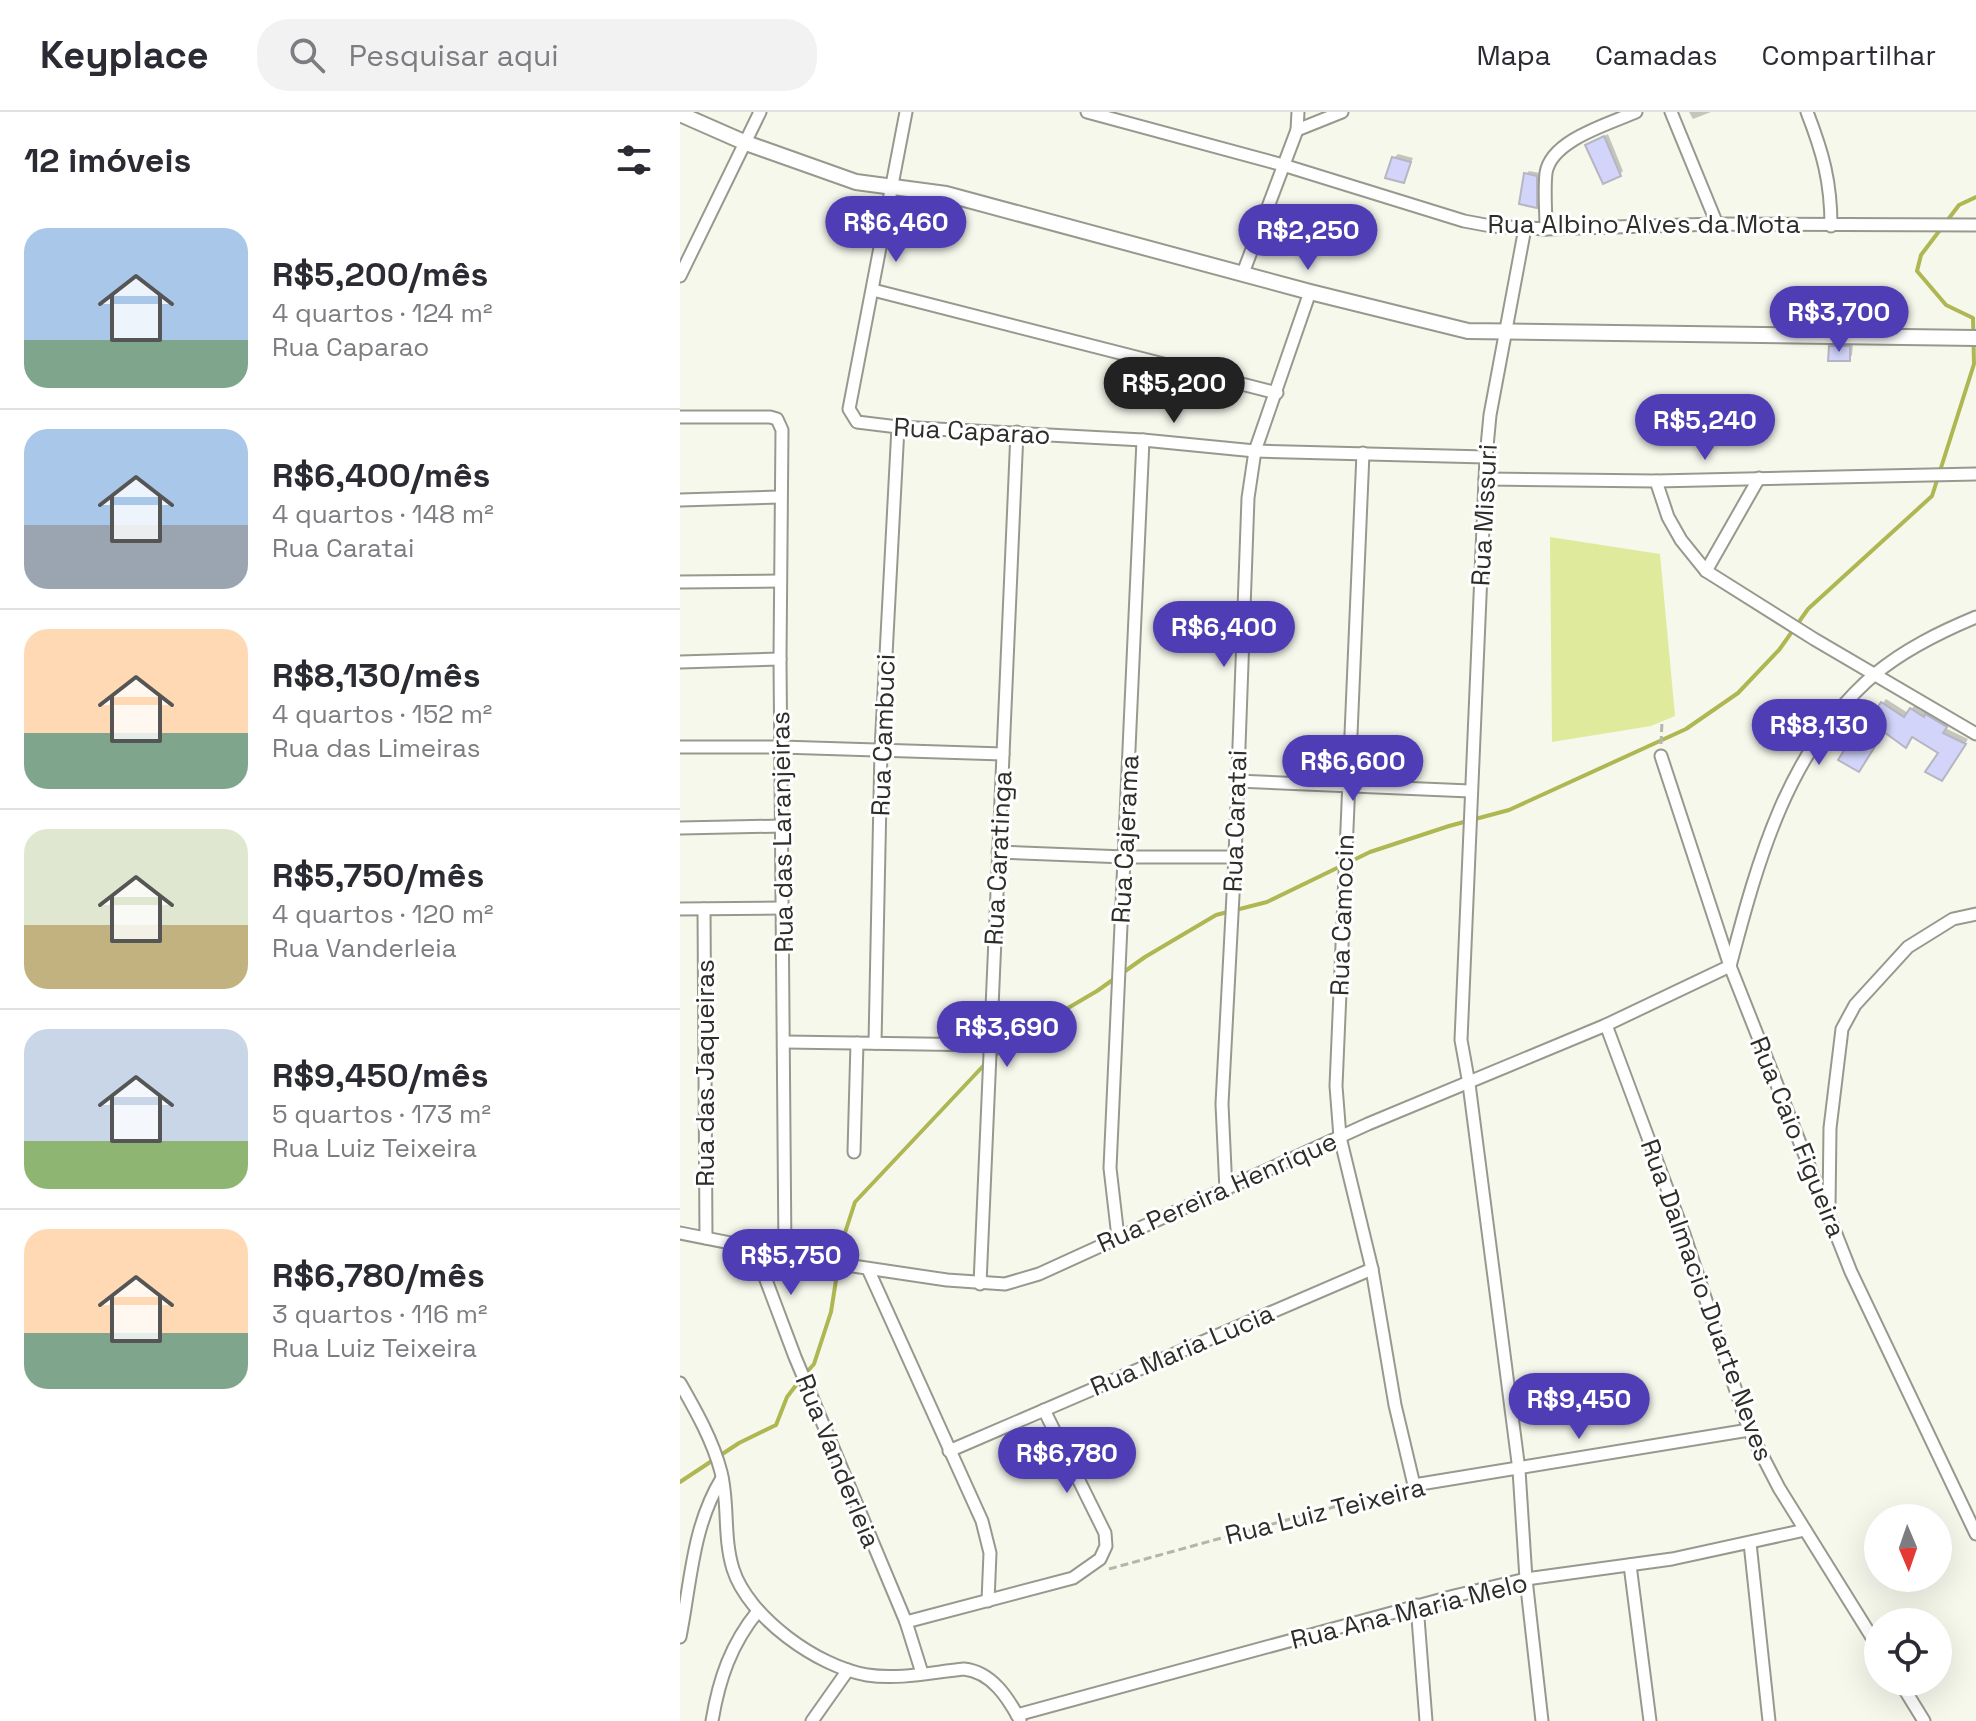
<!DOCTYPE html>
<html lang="pt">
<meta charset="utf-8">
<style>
:root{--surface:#fff;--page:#f2f2f3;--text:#2b2b33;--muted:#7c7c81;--line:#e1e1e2;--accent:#4f3db5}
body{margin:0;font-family:"Space Grotesk",sans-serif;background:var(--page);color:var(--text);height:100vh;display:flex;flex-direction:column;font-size:30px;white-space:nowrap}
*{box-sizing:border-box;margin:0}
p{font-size:26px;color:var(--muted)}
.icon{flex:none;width:44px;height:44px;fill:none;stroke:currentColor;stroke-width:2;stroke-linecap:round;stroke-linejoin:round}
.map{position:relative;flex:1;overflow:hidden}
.side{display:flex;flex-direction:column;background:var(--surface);width:680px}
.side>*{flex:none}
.needle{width:52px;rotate:178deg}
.fabs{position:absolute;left:1184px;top:1392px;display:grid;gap:16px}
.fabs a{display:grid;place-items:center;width:88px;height:88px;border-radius:50%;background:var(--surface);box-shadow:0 8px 32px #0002;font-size:40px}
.price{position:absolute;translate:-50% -68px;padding:0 18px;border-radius:28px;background:var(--accent);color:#fff;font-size:26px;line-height:52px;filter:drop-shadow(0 2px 4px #0008)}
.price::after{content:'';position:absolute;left:50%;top:48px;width:24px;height:18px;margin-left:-12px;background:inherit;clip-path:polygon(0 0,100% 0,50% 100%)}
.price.current{background:#222;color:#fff}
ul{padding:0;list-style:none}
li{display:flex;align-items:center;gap:24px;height:200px;padding:0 24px}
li+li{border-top:2px solid var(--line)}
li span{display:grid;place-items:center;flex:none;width:224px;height:160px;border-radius:24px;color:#555}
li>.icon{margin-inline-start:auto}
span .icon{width:96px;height:96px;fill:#fffc;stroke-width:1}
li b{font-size:34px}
h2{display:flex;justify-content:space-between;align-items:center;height:96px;padding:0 24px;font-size:34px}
header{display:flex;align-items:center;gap:48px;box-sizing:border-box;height:112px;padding:0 40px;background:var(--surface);border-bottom:2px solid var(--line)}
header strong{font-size:38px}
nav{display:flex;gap:44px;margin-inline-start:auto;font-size:28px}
.search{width:560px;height:72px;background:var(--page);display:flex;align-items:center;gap:20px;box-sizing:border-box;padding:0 28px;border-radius:32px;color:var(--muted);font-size:30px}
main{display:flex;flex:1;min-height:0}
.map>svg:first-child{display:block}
.green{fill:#e0ea9c}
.shadow{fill:#0003}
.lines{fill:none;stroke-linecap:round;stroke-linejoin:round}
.stream{stroke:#aeb752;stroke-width:4}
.building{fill:#d2d4f9;stroke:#b5b6c2;stroke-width:2}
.minor-casing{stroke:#98998e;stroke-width:15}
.tertiary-casing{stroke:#98998e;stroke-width:18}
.path{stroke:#b4b6ac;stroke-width:3;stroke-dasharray:8 4;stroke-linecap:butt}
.minor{stroke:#fff;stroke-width:11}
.tertiary{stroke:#fff;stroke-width:14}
.labels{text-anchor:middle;stroke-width:6;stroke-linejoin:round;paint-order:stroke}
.street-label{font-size:26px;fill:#2d2e29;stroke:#fff}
</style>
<header>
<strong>Keyplace</strong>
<div class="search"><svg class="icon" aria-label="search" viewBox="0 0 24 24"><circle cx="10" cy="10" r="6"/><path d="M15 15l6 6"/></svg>Pesquisar aqui</div>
<nav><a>Mapa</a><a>Camadas</a><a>Compartilhar</a></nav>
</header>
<main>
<section class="side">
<h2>12 imóveis<svg class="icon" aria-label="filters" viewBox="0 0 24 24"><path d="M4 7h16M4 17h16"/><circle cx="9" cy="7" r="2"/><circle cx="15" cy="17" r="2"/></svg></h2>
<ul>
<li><span style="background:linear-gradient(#a9c7e8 70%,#7fa58c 0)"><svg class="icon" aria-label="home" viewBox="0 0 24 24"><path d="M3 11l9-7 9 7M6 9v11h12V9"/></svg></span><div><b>R$5,200/mês</b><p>4 quartos · 124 m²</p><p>Rua Caparao</p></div></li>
<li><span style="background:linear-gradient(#a9c7e8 60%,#9aa5b1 0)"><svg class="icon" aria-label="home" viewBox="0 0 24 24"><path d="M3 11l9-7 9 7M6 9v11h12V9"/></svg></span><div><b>R$6,400/mês</b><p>4 quartos · 148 m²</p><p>Rua Caratai</p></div></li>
<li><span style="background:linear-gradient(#ffd9b3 65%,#7fa58c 0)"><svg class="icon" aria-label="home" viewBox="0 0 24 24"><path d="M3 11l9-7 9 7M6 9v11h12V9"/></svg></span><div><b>R$8,130/mês</b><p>4 quartos · 152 m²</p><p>Rua das Limeiras</p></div></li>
<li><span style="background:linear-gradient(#dfe7d0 60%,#c2b280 0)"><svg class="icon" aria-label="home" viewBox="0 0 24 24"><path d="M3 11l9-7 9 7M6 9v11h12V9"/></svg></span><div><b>R$5,750/mês</b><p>4 quartos · 120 m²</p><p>Rua Vanderleia</p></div></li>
<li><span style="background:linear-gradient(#c9d6e8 70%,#8fb573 0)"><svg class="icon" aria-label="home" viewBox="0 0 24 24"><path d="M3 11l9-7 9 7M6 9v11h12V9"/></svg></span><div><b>R$9,450/mês</b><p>5 quartos · 173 m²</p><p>Rua Luiz Teixeira</p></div></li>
<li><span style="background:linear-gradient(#ffd9b3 65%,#7fa58c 0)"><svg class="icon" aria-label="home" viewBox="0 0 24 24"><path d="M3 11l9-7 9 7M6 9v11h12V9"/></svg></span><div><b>R$6,780/mês</b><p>3 quartos · 116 m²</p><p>Rua Luiz Teixeira</p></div></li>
</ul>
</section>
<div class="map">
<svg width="1296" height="1609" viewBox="0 0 1296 1609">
<rect width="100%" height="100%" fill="#f6f8ec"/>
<path class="green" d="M 870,425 L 980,442 L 995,604 L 971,614 L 872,630 Z"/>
<g class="shadow">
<path d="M 1009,0 L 1031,0 L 1013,7 Z"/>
<path d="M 928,22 L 943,59 L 940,62 L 907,33 Z"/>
<path d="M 718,42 L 733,46 L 723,68 L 714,46 Z"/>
<path d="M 849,59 L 860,61 L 860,90 L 856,94 L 846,62 Z"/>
<path d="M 1154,231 L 1173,232 L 1172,243 L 1169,247 L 1151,235 Z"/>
<path d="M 1206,587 L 1228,601 L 1235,593 L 1248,602 L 1251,599 L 1269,610 L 1265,616 L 1288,627 L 1266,663 L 1261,641 L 1232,624 L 1180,617 L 1176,600 L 1179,596 L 1192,606 Z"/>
</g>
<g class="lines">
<g class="stream">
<path d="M 313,945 L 337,926 L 417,879 L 465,845 L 536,803 L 587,790 L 690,740 L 769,714 L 829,698 L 1006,617 L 1058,581 L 1099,538 L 1128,497 L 1252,384 L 1294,252 L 1293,206 L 1266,193 L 1237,159 L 1241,143 L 1279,93 L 1296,85"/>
<path d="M 126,1261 L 134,1252 L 151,1200 L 162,1130 L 175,1090 L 306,951"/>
<path d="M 0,1370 L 59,1331 L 96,1313 L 107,1285 L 120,1268"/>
</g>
</g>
<g class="building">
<path d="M 924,24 L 941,64 L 923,72 L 905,33 Z"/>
<path d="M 712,45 L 731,50 L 724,71 L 705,66 Z"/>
<path d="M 844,61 L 857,64 L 857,96 L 839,92 Z"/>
<path d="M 1149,234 L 1170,234 L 1170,249 L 1148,249 Z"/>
<path d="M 1201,590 L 1224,605 L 1230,596 L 1244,605 L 1245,602 L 1267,615 L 1263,621 L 1286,632 L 1262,669 L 1245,660 L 1258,641 L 1232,625 L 1226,636 L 1204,620 L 1179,660 L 1158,648 L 1177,618 L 1166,610 L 1174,599 L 1188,609 Z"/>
</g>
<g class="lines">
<defs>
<g id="minor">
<path d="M 226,0 L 169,297 L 177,310 L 218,315 L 463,328 L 575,339 L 806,345"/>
<path d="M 407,0 L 603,53 L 784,109 L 811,114 L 866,117 L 1037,112 L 1296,113"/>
<path d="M 991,0 L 1037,112"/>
<path d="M 1127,0 C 1143,41 1151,70 1151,114"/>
<path d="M 617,18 L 662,0"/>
<path d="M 845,116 L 810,303 L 806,345 L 781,928 L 789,972 L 839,1358 L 846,1467 L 862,1609"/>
<path d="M 866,117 C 866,99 864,79 866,61 C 871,28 929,12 956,0"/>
<path d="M 563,161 L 617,18 L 618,0"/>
<path d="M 0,164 L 80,0"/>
<path d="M 193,178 L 597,281"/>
<path d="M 0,305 L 90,305 L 97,307 L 102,318 L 100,547 L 105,1141"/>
<path d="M 683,341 L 656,974 L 660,1025 L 692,1157 L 715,1293 L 734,1373 L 1069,1318"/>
<path d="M 805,367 L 976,369 L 1296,362"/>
<path d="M 976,369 L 988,405 L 1001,428 L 1026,459 L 1134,527 L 1296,622"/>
<path d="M 0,388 L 100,385"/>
<path d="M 1026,459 L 1079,366"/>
<path d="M 0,470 L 100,469"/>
<path d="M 0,550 L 100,547"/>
<path d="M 0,635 L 101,635 L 323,642"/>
<path d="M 981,644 L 1050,854 L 1171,1160 L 1296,1422"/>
<path d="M 557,669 L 790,679"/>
<path d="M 0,716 L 102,714"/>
<path d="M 318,740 L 445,745 L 555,745"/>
<path d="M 0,797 L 103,796"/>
<path d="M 24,797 L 26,1126"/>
<path d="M 926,913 L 1004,1122 L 1069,1318 L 1099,1376 L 1198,1535"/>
<path d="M 105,930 L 310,933"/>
<path d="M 195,931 L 201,638 L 218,315"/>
<path d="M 174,1040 L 177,931"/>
<path d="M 546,1079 L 542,992 L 555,745 L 568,386 L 575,339 L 630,180"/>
<path d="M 1149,1095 L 1150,1016 L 1162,917 L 1175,893 L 1228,835 L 1273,807 L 1296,802"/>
<path d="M 0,1121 L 146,1150 L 267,1168 L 325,1172 L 359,1162 L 688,1012 L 926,913 L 1050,854 C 1078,748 1108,636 1195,562 C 1225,537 1260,520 1296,505"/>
<path d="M 438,1125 L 430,1056 L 463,328"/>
<path d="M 74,1136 L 115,1245 L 226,1510 L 242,1561"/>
<path d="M 188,1157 L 302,1409 L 310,1441 L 308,1489"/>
<path d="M 300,1172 L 337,320"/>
<path d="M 0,1271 C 16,1299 33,1329 41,1360 C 49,1391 43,1425 53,1457 C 68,1505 138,1555 187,1563 C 219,1568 253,1560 284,1557 C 312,1560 328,1586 340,1608"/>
<path d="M 269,1339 L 692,1157"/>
<path d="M 1070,1431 L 1089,1609"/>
<path d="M 950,1453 L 970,1609"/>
<path d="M 737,1493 L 746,1609"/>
<path d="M 226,1510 L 393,1466 L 420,1447 L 426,1434 L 425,1421 L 364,1298"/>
<path d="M 0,1525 C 11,1470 12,1415 42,1366"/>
<path d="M 1220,1570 L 1244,1609"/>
<path d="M 337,1603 L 774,1484 L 846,1467 L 992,1447 L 1125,1418"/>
<path d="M 32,1609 C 39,1567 51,1532 78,1499"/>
<path d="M 132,1609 L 168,1558"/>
</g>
<path id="tertiary" d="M 0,2 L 66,31 L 176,70 L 266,82 L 630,180 L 788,219 L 1296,226"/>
</defs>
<use href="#minor" class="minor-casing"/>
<use href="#tertiary" class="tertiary-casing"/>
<g class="path">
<path d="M 981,632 L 982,610"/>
<path d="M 429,1457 L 723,1376"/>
</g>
<use href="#minor" class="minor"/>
<use href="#tertiary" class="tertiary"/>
</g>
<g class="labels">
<g class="street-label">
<text x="964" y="121">Rua Albino Alves da Mota</text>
<text transform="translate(292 319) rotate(3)" y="9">Rua Caparao</text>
<text transform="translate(804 403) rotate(-87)" y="9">Rua Missuri</text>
<text transform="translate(203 623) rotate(-88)" y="9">Rua Cambuci</text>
<text transform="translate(555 709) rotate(-88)" y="9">Rua Caratai</text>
<text transform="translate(102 720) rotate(-91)" y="9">Rua das Laranjeiras</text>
<text transform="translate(445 727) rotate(-87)" y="9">Rua Cajerama</text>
<text transform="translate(318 746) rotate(-87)" y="9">Rua Caratinga</text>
<text transform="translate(662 803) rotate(-88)" y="9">Rua Camocin</text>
<text transform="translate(25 961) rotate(-90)" y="9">Rua das Jaqueiras</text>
<text transform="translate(1118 1025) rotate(68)" y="9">Rua Caio Figueira</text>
<text transform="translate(537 1080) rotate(-24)" y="9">Rua Pereira Henrique</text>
<text transform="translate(1027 1188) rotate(70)" y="9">Rua Dalmacio Duarte Neves</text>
<text transform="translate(502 1238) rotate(-23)" y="9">Rua Maria Lucia</text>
<text transform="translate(158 1349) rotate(68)" y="9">Rua Vanderleia</text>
<text transform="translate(645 1399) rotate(-14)" y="9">Rua Luiz Teixeira</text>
<text transform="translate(729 1499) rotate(-14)" y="9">Rua Ana Maria Melo</text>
</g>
</g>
</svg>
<div class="fabs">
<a><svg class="needle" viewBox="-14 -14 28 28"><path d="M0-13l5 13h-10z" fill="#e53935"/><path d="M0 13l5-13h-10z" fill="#7c7c81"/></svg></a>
<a><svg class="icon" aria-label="locate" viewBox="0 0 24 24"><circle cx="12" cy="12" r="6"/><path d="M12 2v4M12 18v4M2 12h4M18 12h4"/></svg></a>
</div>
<b class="price" style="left:216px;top:152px">R$6,460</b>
<b class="price" style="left:628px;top:160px">R$2,250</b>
<b class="price" style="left:1159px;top:242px">R$3,700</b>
<b class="price current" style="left:494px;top:313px">R$5,200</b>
<b class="price" style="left:1025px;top:350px">R$5,240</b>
<b class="price" style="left:544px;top:557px">R$6,400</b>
<b class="price" style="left:1139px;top:655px">R$8,130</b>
<b class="price" style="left:673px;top:691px">R$6,600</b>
<b class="price" style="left:327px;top:957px">R$3,690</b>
<b class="price" style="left:111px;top:1185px">R$5,750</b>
<b class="price" style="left:899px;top:1329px">R$9,450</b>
<b class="price" style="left:387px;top:1383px">R$6,780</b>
</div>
</main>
